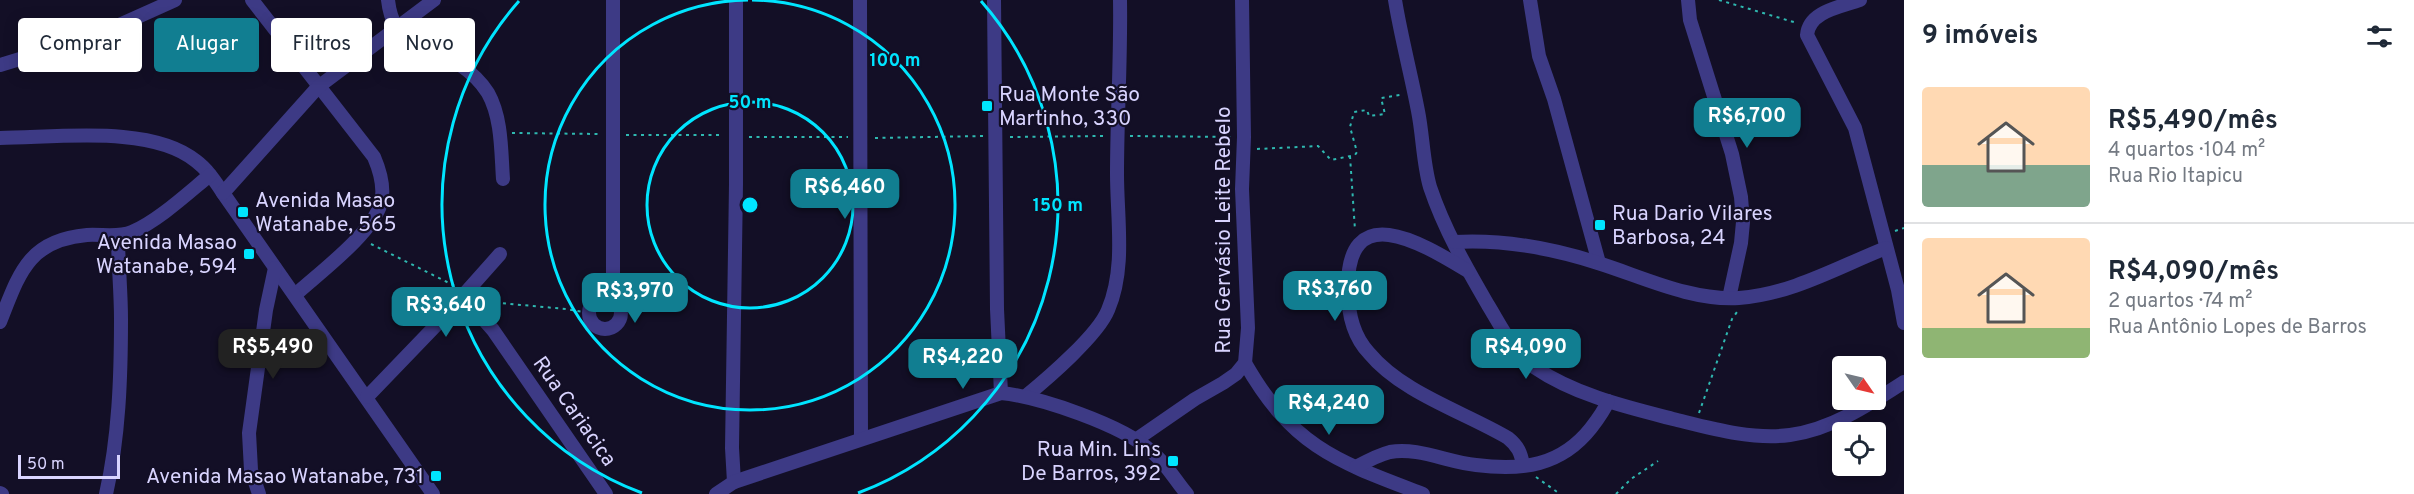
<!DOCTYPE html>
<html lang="pt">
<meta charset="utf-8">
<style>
:root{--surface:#fff;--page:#f6f6f7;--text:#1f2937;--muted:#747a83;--line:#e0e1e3;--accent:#117e91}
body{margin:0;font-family:Overpass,sans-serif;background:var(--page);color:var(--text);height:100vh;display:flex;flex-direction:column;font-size:22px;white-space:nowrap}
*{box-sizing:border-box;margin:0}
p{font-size:20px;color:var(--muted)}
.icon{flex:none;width:33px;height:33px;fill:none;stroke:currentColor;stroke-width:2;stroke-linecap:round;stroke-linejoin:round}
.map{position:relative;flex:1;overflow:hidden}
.panel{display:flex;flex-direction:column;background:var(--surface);width:510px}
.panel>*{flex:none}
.hud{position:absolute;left:18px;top:18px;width:570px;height:54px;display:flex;gap:12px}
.needle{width:39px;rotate:124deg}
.controls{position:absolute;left:1832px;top:356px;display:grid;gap:12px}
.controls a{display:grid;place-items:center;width:54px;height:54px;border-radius:6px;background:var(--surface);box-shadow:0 3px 15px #0003;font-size:30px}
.scale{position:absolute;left:18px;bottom:15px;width:102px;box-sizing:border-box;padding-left:6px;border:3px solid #d9d4ff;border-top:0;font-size:16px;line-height:21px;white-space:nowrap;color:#d9d4ff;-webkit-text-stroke:4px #130f26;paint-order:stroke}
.price{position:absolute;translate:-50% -51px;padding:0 14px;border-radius:12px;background:var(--accent);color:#fff;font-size:20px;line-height:39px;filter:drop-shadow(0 2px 3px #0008)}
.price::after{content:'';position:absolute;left:50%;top:36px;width:18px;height:14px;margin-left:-9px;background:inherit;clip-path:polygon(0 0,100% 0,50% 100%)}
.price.selected{background:#222;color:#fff}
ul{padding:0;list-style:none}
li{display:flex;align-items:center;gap:18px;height:150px;padding:0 18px}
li+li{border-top:2px solid var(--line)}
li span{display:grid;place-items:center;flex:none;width:168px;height:120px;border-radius:6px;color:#555}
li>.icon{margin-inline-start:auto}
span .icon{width:72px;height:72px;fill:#fffc;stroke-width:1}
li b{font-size:26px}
h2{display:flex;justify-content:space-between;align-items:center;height:72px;padding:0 18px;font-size:26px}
.chip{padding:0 21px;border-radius:6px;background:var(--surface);box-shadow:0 3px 15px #0003;font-size:21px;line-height:54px}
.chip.selected{background:var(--accent);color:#fff}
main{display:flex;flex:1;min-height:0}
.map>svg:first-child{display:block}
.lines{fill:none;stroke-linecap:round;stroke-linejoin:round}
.path{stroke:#2fb8b0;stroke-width:2;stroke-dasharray:3 4.5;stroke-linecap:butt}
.minor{stroke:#3d3a85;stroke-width:14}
.ring{fill:none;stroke:#00e5ff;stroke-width:3}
.poi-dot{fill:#00e5ff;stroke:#130f26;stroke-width:2}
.labels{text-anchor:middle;stroke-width:4.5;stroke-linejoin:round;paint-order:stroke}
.poi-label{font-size:21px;fill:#d9d4ff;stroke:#130f26;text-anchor:start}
.street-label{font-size:21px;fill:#d9d4ff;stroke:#130f26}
.centre{fill:#00e5ff;stroke:#130f26;stroke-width:3}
.ring-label{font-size:18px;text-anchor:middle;font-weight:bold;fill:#00e5ff;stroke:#130f26;stroke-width:4.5;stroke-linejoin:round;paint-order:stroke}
</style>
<main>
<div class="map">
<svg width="1904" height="494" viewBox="0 0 1904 494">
<rect width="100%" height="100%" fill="#130f26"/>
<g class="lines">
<g class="path">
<path d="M 1719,0 L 1797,23"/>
<path d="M 512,133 L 599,134"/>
<path d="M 626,135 L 722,135"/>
<path d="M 1130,136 L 1232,137"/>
<path d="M 749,137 L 848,137"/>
<path d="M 1010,137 L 1103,136"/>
<path d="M 875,138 L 983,136"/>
<path d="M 1257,149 L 1318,146 L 1331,160 L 1355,155 L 1357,152 L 1350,127 L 1354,112 L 1367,110 L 1369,116 L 1385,114 L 1381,98 L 1400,95"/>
<path d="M 1350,156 L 1355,230"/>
<path d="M 1895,231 L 1904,228"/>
<path d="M 371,244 L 455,286"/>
<path d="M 488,302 L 566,309 L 589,313"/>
<path d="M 1699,413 L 1732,319 L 1737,312"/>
<path d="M 1536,477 L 1560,494"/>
<path d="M 1616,494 L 1631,479 L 1658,461"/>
</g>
<g class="minor">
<path d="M 252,0 L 374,157 C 380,171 385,187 381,203 C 372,234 319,273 295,295"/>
<path d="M 388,0 C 389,9 391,18 396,26 C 402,34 414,39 423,44 C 447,56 473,69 488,93 C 502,118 501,151 503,179"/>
<path d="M 613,0 L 613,299"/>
<path d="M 860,0 L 861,439"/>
<path d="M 994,0 L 997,309 L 1001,393"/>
<path d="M 1395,0 C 1401,37 1411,74 1418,111 C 1423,136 1423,163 1430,187 C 1444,229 1466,267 1488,305 C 1501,326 1513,352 1534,367 C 1575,395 1626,407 1673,419 C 1710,428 1751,440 1790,435 C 1831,430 1870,404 1904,382"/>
<path d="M 1530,0 L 1539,56 L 1554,99 L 1599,263"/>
<path d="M 1688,0 L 1690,20 L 1732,154 L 1741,197 L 1743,222 L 1741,243 L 1729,298"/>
<path d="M 1860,0 C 1841,7 1809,11 1807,35 L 1855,128 L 1898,290 L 1904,323"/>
<path d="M 0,65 L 95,36 L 175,0"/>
<path d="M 0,138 C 54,138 151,124 196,161 C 207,169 215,181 223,193 L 433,494"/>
<path d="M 223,193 L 318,87 L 434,0"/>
<path d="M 1454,242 C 1504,239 1551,248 1598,263 C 1643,277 1691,301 1739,298 C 1792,294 1838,267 1886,248"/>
<path d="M 1468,271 C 1423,244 1346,196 1348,290 C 1348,313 1353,336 1369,353 C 1402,393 1464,412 1508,438 C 1518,446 1521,453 1523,465"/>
<path d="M 463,296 L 493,330 L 606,494"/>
<circle cx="605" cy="313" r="16"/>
<path d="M 0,322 C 19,274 28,240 87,235 C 102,234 118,238 132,232 C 158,221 188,193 210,175"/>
<path d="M 1245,363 C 1293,447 1336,461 1423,494"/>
<path d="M 1026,396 C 1048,378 1098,335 1108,310 C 1126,268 1117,219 1117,174 C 1117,116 1121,58 1120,0"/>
<path d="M 367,397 L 444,317 L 500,254"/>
<path d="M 1137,439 L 1195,399 L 1223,383 L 1236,374 L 1245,363 L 1248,328 L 1242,189 L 1244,137 L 1242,0"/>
<path d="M 1356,467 C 1367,461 1378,455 1390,452 C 1418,447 1447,462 1476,465 C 1522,471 1561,466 1591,428 C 1598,419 1604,411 1608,401"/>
<path d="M 734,482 L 732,448 L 736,184 L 736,0"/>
<path d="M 0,493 L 2,494"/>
<path d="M 106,494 C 119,438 121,376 121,319 C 121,291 118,263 118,236"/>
<path d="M 259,494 L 251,470 L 249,433 L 266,310 L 275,268"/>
<path d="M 716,494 L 734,482 L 1001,393 C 1040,397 1122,425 1151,451 C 1166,463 1175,480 1187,494"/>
</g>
</g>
<g class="ring">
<circle cx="750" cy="205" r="103"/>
<path d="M752 0A205 205 0 1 1 748 0"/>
<path d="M642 493A308 308 0 0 1 519 1M981 1A308 308 0 0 1 858 493"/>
</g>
<g class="poi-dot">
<rect x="981" y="100" width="12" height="12" rx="3"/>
<rect x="237" y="206" width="12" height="12" rx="3"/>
<rect x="1594" y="219" width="12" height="12" rx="3"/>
<rect x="243" y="248" width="12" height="12" rx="3"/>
<rect x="1167" y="455" width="12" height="12" rx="3"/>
<rect x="430" y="470" width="12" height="12" rx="3"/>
</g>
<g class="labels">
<g class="poi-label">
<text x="999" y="101">Rua Monte São<tspan x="999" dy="24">Martinho, 330</tspan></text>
<text x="255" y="207">Avenida Masao<tspan x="255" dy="24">Watanabe, 565</tspan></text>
<text x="1612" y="220">Rua Dario Vilares<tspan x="1612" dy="24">Barbosa, 24</tspan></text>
<text x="237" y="249" text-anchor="end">Avenida Masao<tspan x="237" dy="24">Watanabe, 594</tspan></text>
<text x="1161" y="456" text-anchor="end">Rua Min. Lins<tspan x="1161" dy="24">De Barros, 392</tspan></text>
<text x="424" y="483" text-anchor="end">Avenida Masao Watanabe, 731</text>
</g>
<g class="street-label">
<text transform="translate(1223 230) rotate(-90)" y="7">Rua Gervásio Leite Rebelo</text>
<text transform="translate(575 411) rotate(55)" y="7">Rua Cariacica</text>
</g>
</g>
<circle cx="750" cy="205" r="9" class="centre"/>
<g class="ring-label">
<text x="895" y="66">100 m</text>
<text x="750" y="108">50 m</text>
<text x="1058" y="211">150 m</text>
</g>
</svg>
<div class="controls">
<a><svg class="needle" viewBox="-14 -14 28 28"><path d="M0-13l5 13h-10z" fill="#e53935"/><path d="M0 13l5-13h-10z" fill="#747a83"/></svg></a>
<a><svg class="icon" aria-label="locate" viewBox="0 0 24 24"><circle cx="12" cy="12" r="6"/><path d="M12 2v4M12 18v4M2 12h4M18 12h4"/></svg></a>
</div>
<div class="scale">50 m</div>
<b class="price" style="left:1747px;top:149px">R$6,700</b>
<b class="price" style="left:845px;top:220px">R$6,460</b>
<b class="price" style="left:1335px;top:322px">R$3,760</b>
<b class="price" style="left:635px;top:324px">R$3,970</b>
<b class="price" style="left:446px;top:338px">R$3,640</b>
<b class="price selected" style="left:273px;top:380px">R$5,490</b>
<b class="price" style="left:1526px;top:380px">R$4,090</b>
<b class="price" style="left:963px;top:390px">R$4,220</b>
<b class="price" style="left:1329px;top:436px">R$4,240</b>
<div class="hud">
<a class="chip">Comprar</a>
<a class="chip selected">Alugar</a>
<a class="chip">Filtros</a>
<a class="chip">Novo</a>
</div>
</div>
<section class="panel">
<h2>9 imóveis<svg class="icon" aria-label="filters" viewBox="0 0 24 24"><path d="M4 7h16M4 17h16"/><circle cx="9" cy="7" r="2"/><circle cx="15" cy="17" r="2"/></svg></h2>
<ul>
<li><span style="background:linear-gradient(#ffd9b3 65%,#7fa58c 0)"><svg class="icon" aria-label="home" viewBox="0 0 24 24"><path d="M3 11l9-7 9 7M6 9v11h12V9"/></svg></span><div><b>R$5,490/mês</b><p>4 quartos · 104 m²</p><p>Rua Rio Itapicu</p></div></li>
<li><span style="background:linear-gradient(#ffd9b3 75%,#8fb573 0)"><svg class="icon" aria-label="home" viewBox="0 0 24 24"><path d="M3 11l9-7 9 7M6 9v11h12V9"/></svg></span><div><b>R$4,090/mês</b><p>2 quartos · 74 m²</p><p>Rua Antônio Lopes de Barros</p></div></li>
</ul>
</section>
</main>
